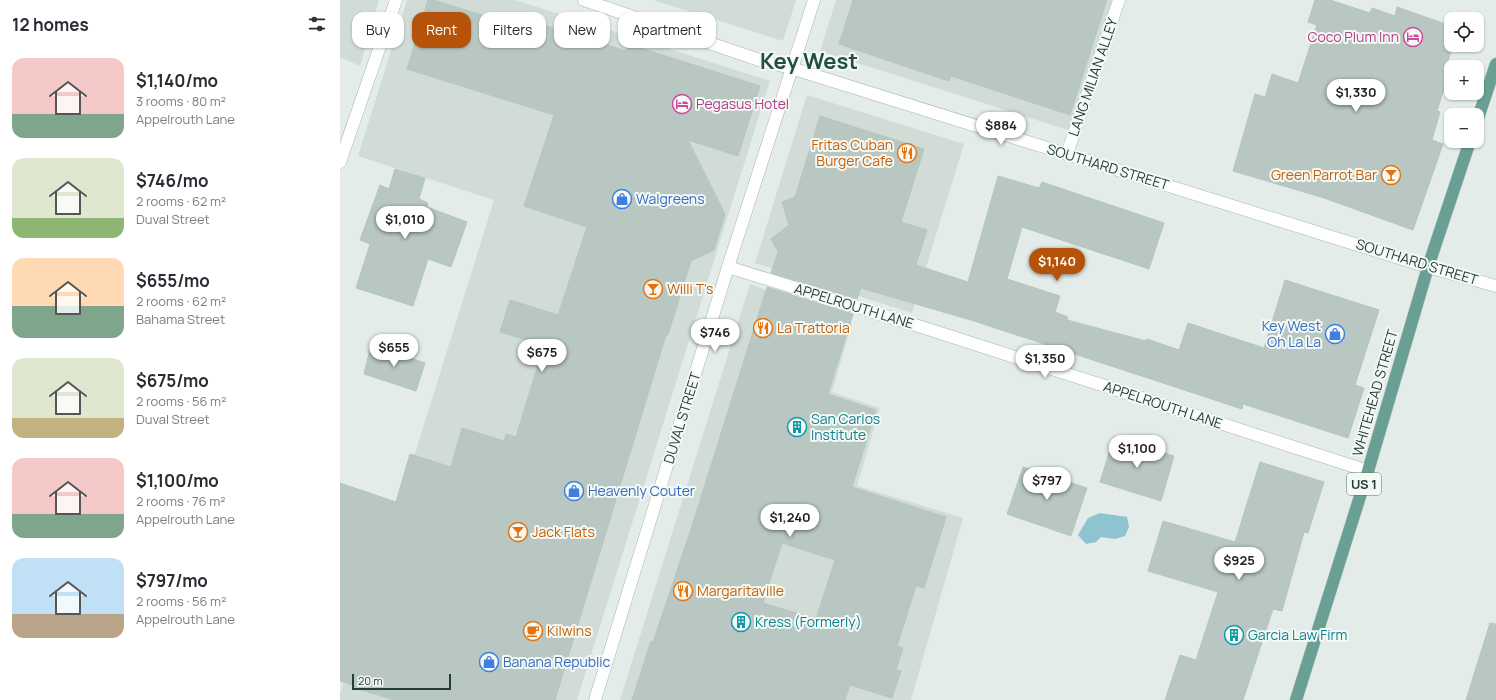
<!DOCTYPE html>
<meta charset="utf-8">
<style>
:root{--surface:#fff;--page:#f7f7f7;--text:#2b2b33;--muted:#7c7c81;--accent:#b45309}
body{margin:0;font-family:Manrope,sans-serif;background:var(--page);color:var(--text);height:100vh;display:flex;flex-direction:column;font-size:15px;white-space:nowrap}
*{box-sizing:border-box;margin:0}
p{font-size:13px;color:var(--muted)}
.icon{flex:none;width:22px;height:22px;fill:none;stroke:currentColor;stroke-width:2;stroke-linecap:round;stroke-linejoin:round}
.map{position:relative;flex:1;overflow:hidden}
.drawer{display:flex;flex-direction:column;background:var(--surface);width:340px}
.drawer>*{flex:none}
.hud{position:absolute;left:12px;top:12px;width:380px;height:36px;display:flex;gap:8px}
.controls{position:absolute;left:1104px;top:12px;display:grid;gap:8px}
.controls a{display:grid;place-items:center;width:40px;height:40px;border-radius:8px;background:var(--surface);box-shadow:0 1px 3px #0004;font-size:20px}
.scale{position:absolute;left:12px;bottom:10px;width:99px;box-sizing:border-box;padding-left:4px;border:2px solid #233d37;border-top:0;font-size:11px;line-height:14px;white-space:nowrap;color:#233d37;-webkit-text-stroke:3px #f4f9f6;paint-order:stroke}
.price{position:absolute;translate:-50% -34px;padding:0 9px;border-radius:14px;background:#fff;color:#222;font-size:13px;line-height:26px;filter:drop-shadow(0 1px 2px #0008)}
.price::after{content:'';position:absolute;left:50%;top:24px;width:12px;height:9px;margin-left:-6px;background:inherit;clip-path:polygon(0 0,100% 0,50% 100%)}
.price.active{background:var(--accent);color:#fff}
ul{padding:0;list-style:none}
li{display:flex;align-items:center;gap:12px;height:100px;padding:0 12px}
li span{display:grid;place-items:center;flex:none;width:112px;height:80px;border-radius:12px;color:#555}
li>.icon{margin-inline-start:auto}
span .icon{width:48px;height:48px;fill:#fffc;stroke-width:1}
li b{font-size:17px}
h2{display:flex;justify-content:space-between;align-items:center;height:48px;padding:0 12px;font-size:17px}
.chip{padding:0 14px;border-radius:12px;background:var(--surface);box-shadow:0 1px 3px #0004;font-size:14px;line-height:36px}
.chip.active{background:var(--accent);color:#fff}
main{display:flex;flex:1;min-height:0}
.map>svg:first-child{display:block}
.built{fill:#d1dcd7}
.water{fill:#8dc4cf}
.building{fill:#b8c7c1;stroke:#b6c6bf;fill-rule:evenodd}
.lines{fill:none;stroke-linecap:round;stroke-linejoin:round}
.minor-casing{stroke:#a6b4af;stroke-width:13}
.major-casing{stroke:#c1c9c7;stroke-width:13}
.minor{stroke:#fff;stroke-width:12}
.major{stroke:#69a093;stroke-width:12}
.labels{text-anchor:middle;stroke-width:4;stroke-linejoin:round;paint-order:stroke}
.shield{fill:#f4f9f6;stroke:#627570;stroke-width:1}
.shield-label{font-size:13px;font-weight:bold;fill:#233d37}
.hotel-label{font-size:14px;fill:#b23c85;stroke:#f4f9f6;text-anchor:end}
.street-label{font-size:14px;fill:#233d37;stroke:#f4f9f6}
.food-label{font-size:14px;fill:#c56008;stroke:#f4f9f6;text-anchor:start}
.shop-label{font-size:14px;fill:#366cbe;stroke:#f4f9f6;text-anchor:start}
.culture-label{font-size:14px;fill:#0d838f;stroke:#f4f9f6;text-anchor:start}
.town-label{font-size:22px;font-weight:bold;fill:#204f44;stroke:#f4f9f6}
</style>
<main>
<section class="drawer">
<h2>12 homes<svg class="icon" aria-label="filters" viewBox="0 0 24 24"><path d="M4 7h16M4 17h16"/><circle cx="9" cy="7" r="2"/><circle cx="15" cy="17" r="2"/></svg></h2>
<ul>
<li><span style="background:linear-gradient(#f6c9c9 70%,#7fa58c 0)"><svg class="icon" aria-label="home" viewBox="0 0 24 24"><path d="M3 11l9-7 9 7M6 9v11h12V9"/></svg></span><div><b>$1,140/mo</b><p>3 rooms · 80 m²</p><p>Appelrouth Lane</p></div></li>
<li><span style="background:linear-gradient(#dfe7d0 75%,#8fb573 0)"><svg class="icon" aria-label="home" viewBox="0 0 24 24"><path d="M3 11l9-7 9 7M6 9v11h12V9"/></svg></span><div><b>$746/mo</b><p>2 rooms · 62 m²</p><p>Duval Street</p></div></li>
<li><span style="background:linear-gradient(#ffd9b3 60%,#7fa58c 0)"><svg class="icon" aria-label="home" viewBox="0 0 24 24"><path d="M3 11l9-7 9 7M6 9v11h12V9"/></svg></span><div><b>$655/mo</b><p>2 rooms · 62 m²</p><p>Bahama Street</p></div></li>
<li><span style="background:linear-gradient(#dfe7d0 75%,#c2b280 0)"><svg class="icon" aria-label="home" viewBox="0 0 24 24"><path d="M3 11l9-7 9 7M6 9v11h12V9"/></svg></span><div><b>$675/mo</b><p>2 rooms · 56 m²</p><p>Duval Street</p></div></li>
<li><span style="background:linear-gradient(#f6c9c9 70%,#7fa58c 0)"><svg class="icon" aria-label="home" viewBox="0 0 24 24"><path d="M3 11l9-7 9 7M6 9v11h12V9"/></svg></span><div><b>$1,100/mo</b><p>2 rooms · 76 m²</p><p>Appelrouth Lane</p></div></li>
<li><span style="background:linear-gradient(#bfe0f5 70%,#b9a48a 0)"><svg class="icon" aria-label="home" viewBox="0 0 24 24"><path d="M3 11l9-7 9 7M6 9v11h12V9"/></svg></span><div><b>$797/mo</b><p>2 rooms · 56 m²</p><p>Appelrouth Lane</p></div></li>
</ul>
</section>
<div class="map">
<svg width="1156" height="700" viewBox="0 0 1156 700">
<rect width="100%" height="100%" fill="#e3ece8"/>
<g class="built">
<path d="M 0,0 L 39,0 L 20,66 L 0,57 Z"/>
<path d="M 67,0 L 175,0 L 430,81 L 237,700 L 0,700 L 0,694 L 154,200 L 18,156 Z"/>
<path d="M 313,0 L 456,0 L 443,41 Z"/>
<path d="M 496,0 L 772,0 L 731,131 L 480,51 Z"/>
<path d="M 467,95 L 624,144 L 572,313 L 415,263 Z"/>
<path d="M 410,284 L 512,323 L 492,392 L 540,408 L 517,486 L 623,518 L 571,700 L 280,700 Z"/>
</g>
<path class="water" d="M 760,513 L 787,517 L 789,527 L 785,536 L 775,539 L 761,537 L 756,542 L 746,544 L 738,535 L 748,518 Z"/>
<g class="building">
<path d="M 88,0 L 94,0 L 189,30 L 191,21 L 286,51 L 288,44 L 420,86 L 398,156 L 348,140 L 385,214 L 374,250 L 351,261 L 328,335 L 326,335 L 215,700 L 55,700 L 14,688 L 15,686 L 0,681 L 0,483 L 56,502 L 70,454 L 111,467 L 122,428 L 164,441 L 166,434 L 176,437 L 204,345 L 160,332 L 170,300 L 218,315 L 247,227 L 184,206 L 214,115 L 67,69 Z"/>
<path d="M 513,0 L 767,0 L 730,115 L 611,76 L 609,81 L 499,44 Z"/>
<path d="M 975,0 L 990,0 L 1030,13 L 1032,8 L 1055,16 L 1057,7 L 1111,26 L 1111,52 L 1103,75 L 1108,76 L 1097,111 L 1100,112 L 1092,140 L 1103,144 L 1073,230 L 984,198 L 893,171 L 915,94 L 925,97 L 932,74 L 958,83 L 977,25 L 968,22 Z"/>
<path d="M 480,116 L 584,149 L 561,222 L 587,230 L 576,265 L 628,282 L 658,176 L 699,188 L 702,182 L 824,223 L 809,269 L 682,227 L 667,279 L 720,296 L 715,312 L 728,317 L 727,320 L 806,341 L 807,339 L 839,350 L 848,323 L 924,348 L 945,280 L 1039,310 L 1015,385 L 1024,388 L 1008,438 L 903,404 L 902,409 L 634,321 L 521,288 L 517,299 L 431,273 L 438,252 L 431,239 L 449,225 L 442,202 L 455,197 Z"/>
<path d="M 55,169 L 85,178 L 79,199 L 88,203 L 87,207 L 127,222 L 111,267 L 88,259 L 73,306 L 16,288 L 30,244 L 20,240 L 40,185 L 49,189 Z"/>
<path d="M 427,287 L 513,314 L 488,394 L 536,410 L 512,487 L 606,517 L 584,588 L 576,586 L 557,646 L 563,648 L 556,670 L 561,671 L 552,698 L 510,685 L 505,700 L 292,700 L 311,641 L 313,642 L 351,529 ZM 442,543 L 495,560 L 476,619 L 423,603 Z"/>
<path d="M 31,345 L 85,363 L 76,391 L 24,374 Z"/>
<path d="M 774,437 L 834,456 L 821,501 L 760,482 Z"/>
<path d="M 920,462 L 984,482 L 968,533 L 964,532 L 942,611 L 933,609 L 903,700 L 825,700 L 840,655 L 856,660 L 878,592 L 808,571 L 823,521 L 895,542 Z"/>
<path d="M 683,467 L 747,488 L 731,536 L 667,514 Z"/>
<path d="M 1150,623 L 1156,624 L 1156,700 L 1126,700 Z"/>
</g>
<g class="lines">
<defs>
<g id="minor">
<path d="M 244,0 L 422,61 L 451,68 L 1088,267 L 1156,286"/>
<path d="M 727,154 L 779,0"/>
<path d="M 0,162 L 56,0"/>
<path d="M 388,267 L 591,330 L 1028,471"/>
<path d="M 255,700 L 388,267 L 474,0"/>
</g>
<g id="major">
<path d="M 1137,121 L 1156,64"/>
<path d="M 956,700 L 1028,471 L 1088,267 L 1130,141"/>
</g>
</defs>
<use href="#minor" class="minor-casing"/>
<use href="#major" class="major-casing"/>
<use href="#minor" class="minor"/>
<use href="#major" class="major"/>
</g>
<defs>
<symbol id="hotel-ring" viewBox="-11 -11 22 22"><circle r="9.5" fill="#f4f9f6" stroke="#d1479c" stroke-width="1.5"/><path d="M-6-4.5h1.5V1H6V5H4.5V3h-9V5H-6ZM-4 0a1.8 1.8 0 1 1 3.6 0ZM.5 0V-2.5h3Q6-2.5 6 0Z" fill="#d1479c"/></symbol>
<symbol id="restaurant-ring" viewBox="-11 -11 22 22"><circle r="9.5" fill="#f4f9f6" stroke="#e8710a" stroke-width="1.5"/><path d="M-5-6h1v4h1v-4h1v4h1v-4h1v5L-1.5 .5V6h-2V.5L-5-1ZM5-6V6H3V1.5H1.5Q1.5-4 5-6Z" fill="#e8710a"/></symbol>
<symbol id="bar-ring" viewBox="-11 -11 22 22"><circle r="9.5" fill="#f4f9f6" stroke="#e8710a" stroke-width="1.5"/><path d="M-6-5H6L.8 .8V4.5H3.5V6h-7V4.5H-.8V.8Z" fill="#e8710a"/></symbol>
<symbol id="shop-ring" viewBox="-11 -11 22 22"><circle r="9.5" fill="#f4f9f6" stroke="#3f7fe0" stroke-width="1.5"/><path d="M-5-2.5h2.3a2.7 3.5 0 0 1 5.4 0H5L5.5 6h-11ZM-1.5-2.5h3a1.5 2.3 0 0 0-3 0Z" fill="#3f7fe0"/></symbol>
<symbol id="building-ring" viewBox="-11 -11 22 22"><circle r="9.5" fill="#f4f9f6" stroke="#0f9aa8" stroke-width="1.5"/><path d="M-4-6H4V6H1V3H-1V6H-4ZM-2.5-4.3h1.7v1.8h-1.7ZM.8-4.3h1.7v1.8H.8ZM-2.5-1h1.7V.8h-1.7ZM.8-1h1.7V.8H.8Z" fill="#0f9aa8"/></symbol>
<symbol id="cafe-ring" viewBox="-11 -11 22 22"><circle r="9.5" fill="#f4f9f6" stroke="#e8710a" stroke-width="1.5"/><path d="M-5.5-4.5H6V0H3Q3 3.5 0 3.5H-2.5Q-5.5 3.5-5.5 0ZM3-3.2v2h1.7v-2ZM-6 4.5H4V6H-6Z" fill="#e8710a"/></symbol>
</defs>
<g fill-rule="evenodd">
<use href="#hotel-ring" x="1062" y="26" width="22" height="22"/>
<use href="#hotel-ring" x="331" y="93" width="22" height="22"/>
<use href="#restaurant-ring" x="556" y="142" width="22" height="22"/>
<use href="#bar-ring" x="1040" y="164" width="22" height="22"/>
<use href="#shop-ring" x="271" y="188" width="22" height="22"/>
<use href="#bar-ring" x="302" y="278" width="22" height="22"/>
<use href="#restaurant-ring" x="412" y="317" width="22" height="22"/>
<use href="#shop-ring" x="984" y="323" width="22" height="22"/>
<use href="#building-ring" x="446" y="416" width="22" height="22"/>
<use href="#shop-ring" x="223" y="480" width="22" height="22"/>
<use href="#bar-ring" x="167" y="521" width="22" height="22"/>
<use href="#restaurant-ring" x="332" y="580" width="22" height="22"/>
<use href="#building-ring" x="390" y="611" width="22" height="22"/>
<use href="#cafe-ring" x="182" y="620" width="22" height="22"/>
<use href="#building-ring" x="883" y="624" width="22" height="22"/>
<use href="#shop-ring" x="138" y="651" width="22" height="22"/>
</g>
<g class="labels">
<rect class="shield" x="1007" y="473" width="34" height="22" rx="3"/>
<g class="shield-label">
<text x="1024" y="489">US 1</text>
</g>
<g class="hotel-label">
<text x="1059" y="42">Coco Plum Inn</text>
<text x="356" y="109" text-anchor="start">Pegasus Hotel</text>
</g>
<g class="street-label">
<text transform="translate(753 77) rotate(-71)" y="5">LANG MILIAN ALLEY</text>
<text transform="translate(768 167) rotate(17)" y="5">SOUTHARD STREET</text>
<text transform="translate(1077 262) rotate(17)" y="5">SOUTHARD STREET</text>
<text transform="translate(514 306) rotate(17)" y="5">APPELROUTH LANE</text>
<text transform="translate(1035 393) rotate(-74)" y="5">WHITEHEAD STREET</text>
<text transform="translate(823 405) rotate(18)" y="5">APPELROUTH LANE</text>
<text transform="translate(342 418) rotate(-73)" y="5">DUVAL STREET</text>
</g>
<g class="food-label">
<text x="553" y="150" text-anchor="end">Fritas Cuban<tspan x="553" dy="16">Burger Cafe</tspan></text>
<text x="1037" y="180" text-anchor="end">Green Parrot Bar</text>
<text x="327" y="294">Willi T's</text>
<text x="437" y="333">La Trattoria</text>
<text x="192" y="537">Jack Flats</text>
<text x="357" y="596">Margaritaville</text>
<text x="207" y="636">Kilwins</text>
</g>
<g class="shop-label">
<text x="296" y="204">Walgreens</text>
<text x="981" y="331" text-anchor="end">Key West<tspan x="981" dy="16">Oh La La</tspan></text>
<text x="248" y="496">Heavenly Couter</text>
<text x="163" y="667">Banana Republic</text>
</g>
<g class="culture-label">
<text x="471" y="424">San Carlos<tspan x="471" dy="16">Institute</tspan></text>
<text x="415" y="627">Kress (Formerly)</text>
<text x="908" y="640">Garcia Law Firm</text>
</g>
<g class="town-label">
<text x="469" y="69">Key West</text>
</g>
</g>
</svg>
<div class="controls">
<a><svg class="icon" aria-label="locate" viewBox="0 0 24 24"><circle cx="12" cy="12" r="6"/><path d="M12 2v4M12 18v4M2 12h4M18 12h4"/></svg></a>
<a>+</a>
<a>−</a>
</div>
<div class="scale">20 m</div>
<b class="price" style="left:1016px;top:113px">$1,330</b>
<b class="price" style="left:661px;top:146px">$884</b>
<b class="price" style="left:65px;top:240px">$1,010</b>
<b class="price active" style="left:717px;top:282px">$1,140</b>
<b class="price" style="left:375px;top:353px">$746</b>
<b class="price" style="left:54px;top:368px">$655</b>
<b class="price" style="left:202px;top:373px">$675</b>
<b class="price" style="left:705px;top:379px">$1,350</b>
<b class="price" style="left:797px;top:469px">$1,100</b>
<b class="price" style="left:707px;top:501px">$797</b>
<b class="price" style="left:450px;top:538px">$1,240</b>
<b class="price" style="left:899px;top:581px">$925</b>
<div class="hud">
<a class="chip">Buy</a>
<a class="chip active">Rent</a>
<a class="chip">Filters</a>
<a class="chip">New</a>
<a class="chip">Apartment</a>
</div>
</div>
</main>
